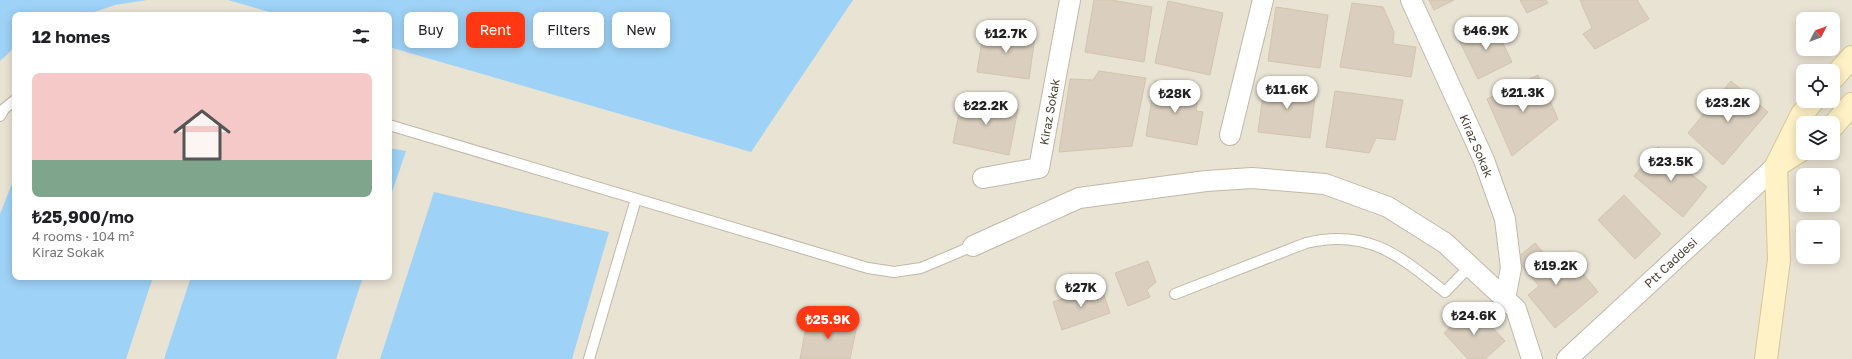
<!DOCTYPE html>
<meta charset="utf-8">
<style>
:root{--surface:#fff;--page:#f6f6f6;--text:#202124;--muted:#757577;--line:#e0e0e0;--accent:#ff3813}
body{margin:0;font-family:"Golos Text",sans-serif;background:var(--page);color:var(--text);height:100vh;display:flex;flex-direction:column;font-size:15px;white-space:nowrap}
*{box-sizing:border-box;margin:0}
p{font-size:13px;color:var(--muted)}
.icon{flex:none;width:22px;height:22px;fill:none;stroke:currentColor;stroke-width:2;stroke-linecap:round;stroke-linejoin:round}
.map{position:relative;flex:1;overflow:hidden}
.sheet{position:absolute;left:12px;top:12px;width:380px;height:268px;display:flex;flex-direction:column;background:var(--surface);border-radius:8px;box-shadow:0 2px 10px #0003}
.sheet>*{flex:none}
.banner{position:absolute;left:404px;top:12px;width:380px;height:36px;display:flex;gap:8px}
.needle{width:26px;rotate:48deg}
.fabs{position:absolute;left:1796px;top:12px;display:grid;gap:8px}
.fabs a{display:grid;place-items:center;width:44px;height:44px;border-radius:8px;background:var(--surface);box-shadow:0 2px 10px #0003;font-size:20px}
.price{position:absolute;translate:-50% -34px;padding:0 9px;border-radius:14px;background:#fff;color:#222;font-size:13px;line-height:26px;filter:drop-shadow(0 1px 2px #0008)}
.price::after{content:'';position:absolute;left:50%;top:24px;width:12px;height:9px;margin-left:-6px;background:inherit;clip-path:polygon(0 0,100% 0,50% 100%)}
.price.selected{background:var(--accent);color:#fff}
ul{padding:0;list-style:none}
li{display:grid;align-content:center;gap:8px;height:212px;padding:0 20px}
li+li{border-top:1px solid var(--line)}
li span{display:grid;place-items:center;height:124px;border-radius:8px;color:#555}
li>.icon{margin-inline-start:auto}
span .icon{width:72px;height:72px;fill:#fffc;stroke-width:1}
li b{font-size:17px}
h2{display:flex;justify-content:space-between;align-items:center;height:48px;padding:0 20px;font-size:17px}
.pill{padding:0 14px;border-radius:8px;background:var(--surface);box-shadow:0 2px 10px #0003;font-size:14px;line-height:36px}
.pill.selected{background:var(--accent);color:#fff}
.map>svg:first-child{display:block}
.residential{fill:#e9e3d4;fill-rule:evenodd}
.water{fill:#9ed2f6}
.building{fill:#dacfbe;stroke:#d2c4ae}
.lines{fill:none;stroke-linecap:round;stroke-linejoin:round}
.lane-casing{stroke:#c1b8a8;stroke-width:12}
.street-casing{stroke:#c1b8a8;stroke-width:22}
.secondary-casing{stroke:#d8c693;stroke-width:24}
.lane{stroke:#fff;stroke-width:10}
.street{stroke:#fff;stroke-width:20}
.secondary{stroke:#fff2c6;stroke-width:22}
.labels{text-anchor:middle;stroke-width:3;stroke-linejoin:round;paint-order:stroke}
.street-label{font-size:12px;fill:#484135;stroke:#fff}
</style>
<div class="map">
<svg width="1852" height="359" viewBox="0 0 1852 359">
<rect width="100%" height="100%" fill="#f5f0e7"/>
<path class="residential" d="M 0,0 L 1852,0 L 1852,359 L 0,359 ZM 15,15 L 389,15 L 389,277 L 15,277 ZM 1803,19 L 1833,19 L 1833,49 L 1803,49 ZM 1803,71 L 1833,71 L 1833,101 L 1803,101 ZM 1803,123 L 1833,123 L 1833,153 L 1803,153 ZM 1803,175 L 1833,175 L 1833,205 L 1803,205 ZM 1803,227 L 1833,227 L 1833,257 L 1803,257 Z"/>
<g class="water">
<path d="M 0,0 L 147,0 L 115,5 L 85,15 L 15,15 L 15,47 L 0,61 Z"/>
<path d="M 228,0 L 853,0 L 751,152 L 389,47 L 389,15 L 280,15 Z"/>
<path d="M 389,148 L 406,151 L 389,201 Z"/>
<path d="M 15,176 L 15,277 L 153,277 L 126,359 L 0,359 L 0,214 Z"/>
<path d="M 434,192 L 609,232 L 572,359 L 380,359 Z"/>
<path d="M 191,277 L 363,277 L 336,359 L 164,359 Z"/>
</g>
<g class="building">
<path d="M 1094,0 L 1111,0 L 1152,7 L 1144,62 L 1085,52 Z"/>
<path d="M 1429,0 L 1454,0 L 1434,10 Z"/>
<path d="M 1520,0 L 1546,0 L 1548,3 L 1527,13 Z"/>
<path d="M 1580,0 L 1637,0 L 1649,19 L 1595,49 L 1583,34 L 1592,28 Z"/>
<path d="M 1168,1 L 1223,13 L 1210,75 L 1155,63 Z"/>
<path d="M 1352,3 L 1383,7 L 1394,32 L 1393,44 L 1416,47 L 1411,77 L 1340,67 Z"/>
<path d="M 1276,7 L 1328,15 L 1320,68 L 1268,61 Z"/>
<path d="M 1493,23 L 1512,62 L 1478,79 L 1459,40 Z"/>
<path d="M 984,28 L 1035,36 L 1029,79 L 977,72 Z"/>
<path d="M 1099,71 L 1146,78 L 1132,146 L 1059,152 L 1070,79 L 1093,80 Z"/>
<path d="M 1538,75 L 1558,119 L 1512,156 L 1487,99 Z"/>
<path d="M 1155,81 L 1199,89 L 1196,111 L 1203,112 L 1197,145 L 1146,136 Z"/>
<path d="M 1265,81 L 1316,88 L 1310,138 L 1258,132 Z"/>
<path d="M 1731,81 L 1768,112 L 1723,165 L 1688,133 Z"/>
<path d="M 1335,91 L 1403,100 L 1395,140 L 1376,138 L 1369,153 L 1326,147 Z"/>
<path d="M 962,98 L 1018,109 L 1009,155 L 953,143 Z"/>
<path d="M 1658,147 L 1707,187 L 1683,217 L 1634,176 Z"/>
<path d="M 1624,195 L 1661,234 L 1635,259 L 1598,220 Z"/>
<path d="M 1535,243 L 1557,269 L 1570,258 L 1598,292 L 1555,328 L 1528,295 L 1539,286 L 1516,259 Z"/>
<path d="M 1148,261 L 1156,282 L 1147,290 L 1150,297 L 1128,306 L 1115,273 Z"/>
<path d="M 1101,286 L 1110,313 L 1062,330 L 1053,302 Z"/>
<path d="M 1473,307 L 1505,341 L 1485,359 L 1468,359 L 1444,333 Z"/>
<path d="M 808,316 L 857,325 L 850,359 L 800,359 Z"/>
</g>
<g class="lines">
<defs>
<g id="lane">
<path d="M 0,116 L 4,109 L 15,100"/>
<path d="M 389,125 L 868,268 L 894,272 L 921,268 L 973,246"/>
<path d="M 1175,294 L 1306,243 C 1367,228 1399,255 1445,292 L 1470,266"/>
<path d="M 589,359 L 636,199"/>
</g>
<g id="street">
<path d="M 1411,0 L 1484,160 L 1505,219 L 1511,268 L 1505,299"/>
<path d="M 1230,135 L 1263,0"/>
<path d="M 983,178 L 1039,168 L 1070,0"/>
<path d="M 973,246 L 1079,198 L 1206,181 L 1252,178 L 1325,184 L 1388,207 L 1445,243 L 1516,309 L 1532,359"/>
<path d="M 1567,359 L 1776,166"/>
</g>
<g id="secondary">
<path d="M 1833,78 L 1852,57"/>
<path d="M 1833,126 L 1852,104"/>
<path d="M 1803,149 L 1776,166 L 1802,114 L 1813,101"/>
<path d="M 1766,359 L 1779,260 L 1776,166"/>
</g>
</defs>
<use href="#lane" class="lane-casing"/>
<use href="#street" class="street-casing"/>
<use href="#secondary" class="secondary-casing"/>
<use href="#lane" class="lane"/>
<use href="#street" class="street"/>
<use href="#secondary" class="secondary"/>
</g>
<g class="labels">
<g class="street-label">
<text transform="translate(1050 112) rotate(-80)" y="4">Kiraz Sokak</text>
<text transform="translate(1476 146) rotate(67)" y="4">Kiraz Sokak</text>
<text transform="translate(1671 263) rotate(-43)" y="4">Ptt Caddesi</text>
</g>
</g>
</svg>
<div class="fabs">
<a><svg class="needle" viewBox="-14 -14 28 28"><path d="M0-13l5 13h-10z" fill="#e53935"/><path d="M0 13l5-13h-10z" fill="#757577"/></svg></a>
<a><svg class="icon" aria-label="locate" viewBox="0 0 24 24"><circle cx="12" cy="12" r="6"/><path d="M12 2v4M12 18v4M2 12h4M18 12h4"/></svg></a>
<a><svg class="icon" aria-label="layers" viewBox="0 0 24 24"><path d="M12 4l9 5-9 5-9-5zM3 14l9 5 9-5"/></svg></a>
<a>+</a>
<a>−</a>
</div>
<b class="price" style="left:1486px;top:51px">₺46.9K</b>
<b class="price" style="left:1006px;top:54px">₺12.7K</b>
<b class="price" style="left:1287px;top:110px">₺11.6K</b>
<b class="price" style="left:1523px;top:113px">₺21.3K</b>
<b class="price" style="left:1175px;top:114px">₺28K</b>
<b class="price" style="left:1728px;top:123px">₺23.2K</b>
<b class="price" style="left:986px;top:126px">₺22.2K</b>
<b class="price" style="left:1671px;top:182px">₺23.5K</b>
<b class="price" style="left:1556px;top:286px">₺19.2K</b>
<b class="price" style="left:1081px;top:308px">₺27K</b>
<b class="price" style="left:1474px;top:336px">₺24.6K</b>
<b class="price selected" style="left:828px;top:340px">₺25.9K</b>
<div class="banner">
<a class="pill">Buy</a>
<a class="pill selected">Rent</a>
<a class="pill">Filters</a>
<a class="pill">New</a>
</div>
<section class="sheet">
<h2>12 homes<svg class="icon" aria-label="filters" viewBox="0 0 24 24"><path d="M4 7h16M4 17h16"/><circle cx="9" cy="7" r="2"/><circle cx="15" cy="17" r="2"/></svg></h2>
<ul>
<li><span style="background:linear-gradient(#f6c9c9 70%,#7fa58c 0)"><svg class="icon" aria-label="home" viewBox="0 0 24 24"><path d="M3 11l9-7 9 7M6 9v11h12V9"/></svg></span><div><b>₺25,900/mo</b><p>4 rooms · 104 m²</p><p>Kiraz Sokak</p></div></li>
</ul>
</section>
</div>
